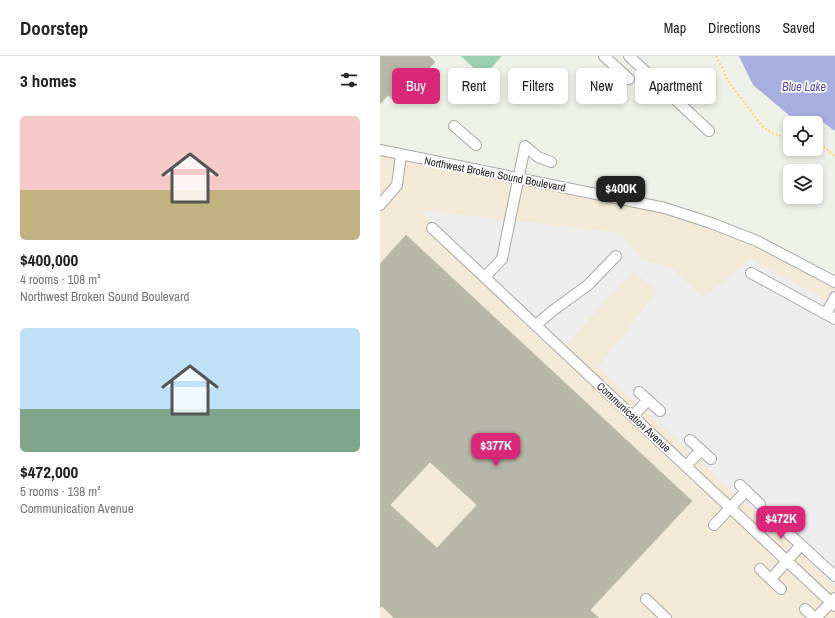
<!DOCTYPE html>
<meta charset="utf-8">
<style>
:root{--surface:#fff;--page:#f2f2f2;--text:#222;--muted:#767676;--line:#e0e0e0;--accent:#db2777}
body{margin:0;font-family:"Archivo Narrow",sans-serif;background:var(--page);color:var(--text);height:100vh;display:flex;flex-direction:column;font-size:15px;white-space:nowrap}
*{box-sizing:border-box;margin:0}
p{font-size:13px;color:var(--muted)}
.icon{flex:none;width:22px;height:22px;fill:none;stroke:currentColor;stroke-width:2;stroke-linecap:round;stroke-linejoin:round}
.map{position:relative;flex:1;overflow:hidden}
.drawer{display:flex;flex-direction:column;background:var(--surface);width:380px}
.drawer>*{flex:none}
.hud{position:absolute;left:12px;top:12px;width:380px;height:36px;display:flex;gap:8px}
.fabs{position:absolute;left:403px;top:60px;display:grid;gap:8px}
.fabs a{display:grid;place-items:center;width:40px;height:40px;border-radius:6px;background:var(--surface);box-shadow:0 2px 6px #0003;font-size:20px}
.price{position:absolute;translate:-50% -34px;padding:0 9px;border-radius:8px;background:var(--accent);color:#fff;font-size:13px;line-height:26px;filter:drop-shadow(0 1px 2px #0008)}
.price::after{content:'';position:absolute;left:50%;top:24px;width:12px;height:9px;margin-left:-6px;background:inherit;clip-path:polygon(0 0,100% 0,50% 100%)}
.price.selected{background:#222;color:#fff}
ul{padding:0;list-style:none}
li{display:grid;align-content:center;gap:8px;height:212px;padding:0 20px}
li span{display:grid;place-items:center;height:124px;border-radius:6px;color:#555}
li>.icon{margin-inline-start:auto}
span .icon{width:72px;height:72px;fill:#fffc;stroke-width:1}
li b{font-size:17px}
h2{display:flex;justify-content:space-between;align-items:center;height:48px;padding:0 20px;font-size:17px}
.tag{padding:0 14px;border-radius:6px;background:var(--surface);box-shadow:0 2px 6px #0003;font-size:14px;line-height:36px}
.tag.selected{background:var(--accent);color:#fff}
header{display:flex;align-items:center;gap:24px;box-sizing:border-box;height:56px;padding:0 20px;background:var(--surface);border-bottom:1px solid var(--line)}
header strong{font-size:19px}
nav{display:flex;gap:22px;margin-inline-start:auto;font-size:14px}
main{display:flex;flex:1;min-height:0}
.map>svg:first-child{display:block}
.commercial{fill:#f2e9d6}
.forest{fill:#9bd1ae}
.parking{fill:#ededed}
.water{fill:#a7afdf}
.building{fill:#b6b7a9;stroke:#c1c3a9;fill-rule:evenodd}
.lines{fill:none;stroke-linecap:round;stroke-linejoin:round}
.minor-casing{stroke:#a8a8a8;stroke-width:12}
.path{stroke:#fcd76d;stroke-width:2;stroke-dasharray:2 2;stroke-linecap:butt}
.minor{stroke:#fff;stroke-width:10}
.labels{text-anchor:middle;stroke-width:3.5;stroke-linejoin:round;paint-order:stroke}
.street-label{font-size:11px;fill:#212121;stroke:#fff}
.water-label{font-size:12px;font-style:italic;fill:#584ab3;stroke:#fff}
</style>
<header>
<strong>Doorstep</strong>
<nav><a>Map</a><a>Directions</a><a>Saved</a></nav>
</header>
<main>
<section class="drawer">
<h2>3 homes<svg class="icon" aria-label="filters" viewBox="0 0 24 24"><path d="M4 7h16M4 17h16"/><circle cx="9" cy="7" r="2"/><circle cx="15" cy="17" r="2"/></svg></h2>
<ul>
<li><span style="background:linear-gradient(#f6c9c9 60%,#c2b280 0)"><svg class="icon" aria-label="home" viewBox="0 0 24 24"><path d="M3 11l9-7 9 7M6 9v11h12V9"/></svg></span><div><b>$400,000</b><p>4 rooms · 108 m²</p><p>Northwest Broken Sound Boulevard</p></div></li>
<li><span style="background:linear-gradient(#bfe0f5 65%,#7fa58c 0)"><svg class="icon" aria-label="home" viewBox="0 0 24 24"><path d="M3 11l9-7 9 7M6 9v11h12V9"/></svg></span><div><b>$472,000</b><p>5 rooms · 138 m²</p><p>Communication Avenue</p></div></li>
</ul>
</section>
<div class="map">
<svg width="455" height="562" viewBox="0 0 455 562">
<rect width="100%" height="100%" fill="#eef1e7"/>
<path class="commercial" d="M 0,94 L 311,160 L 455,226 L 455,562 L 0,562 Z"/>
<path class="forest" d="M 81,0 L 122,0 L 103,21 Z"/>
<path class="parking" d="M 40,154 L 242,177 L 260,203 L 292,212 L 323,242 L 370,203 L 455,249 L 455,530 L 218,311 L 277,235 L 254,216 L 194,279 L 186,290 Z"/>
<path class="water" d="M 359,0 L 455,0 L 455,75 L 441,65 L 417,66 L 373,29 Z"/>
<g class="building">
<path d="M 0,0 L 49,0 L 55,6 L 17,47 L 8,39 L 0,48 Z"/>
<path d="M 26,179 L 312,445 L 210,554 L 219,562 L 14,562 L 2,550 L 0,552 L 0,208 ZM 50,406 L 97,449 L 57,492 L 10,449 Z"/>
</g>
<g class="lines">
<defs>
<g id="minor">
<path d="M 224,0 L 249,23"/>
<path d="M 249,0 L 329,75"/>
<path d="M 74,70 L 96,89"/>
<path d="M 0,94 L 285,152 L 331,167 L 377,185 L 455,226"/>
<path d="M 0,149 L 17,129 L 21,99"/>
<path d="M 52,172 L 455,550"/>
<path d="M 371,217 L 455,263"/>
<path d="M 105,221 L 122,203 L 145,90 L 158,101 L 171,106"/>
<path d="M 446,258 L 455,241"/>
<path d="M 156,269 L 171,256 L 208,229 L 236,200"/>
<path d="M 259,336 L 280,355"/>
<path d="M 253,360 L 268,344"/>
<path d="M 310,384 L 331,403"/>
<path d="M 306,410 L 321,394"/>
<path d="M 360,429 L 380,448"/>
<path d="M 334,469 L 366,435"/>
<path d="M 409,478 L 455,520"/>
<path d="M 380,513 L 401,533"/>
<path d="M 391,523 L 421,489"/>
<path d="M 266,543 L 286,562"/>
<path d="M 425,553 L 435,562"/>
<path d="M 436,562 L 455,542"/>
</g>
</defs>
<use href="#minor" class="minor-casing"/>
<g class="path">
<path d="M 336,0 L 350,28 L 384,72 L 394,78 L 410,82"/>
<path d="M 436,88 L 446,92 L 455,101"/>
</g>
<use href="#minor" class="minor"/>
</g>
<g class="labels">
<g class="street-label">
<text transform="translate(115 118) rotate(11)" y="4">Northwest Broken Sound Boulevard</text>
<text transform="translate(254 361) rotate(43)" y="4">Communication Avenue</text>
</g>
<g class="water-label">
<text x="424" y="35">Blue Lake</text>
</g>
</g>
</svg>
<div class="fabs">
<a><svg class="icon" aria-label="locate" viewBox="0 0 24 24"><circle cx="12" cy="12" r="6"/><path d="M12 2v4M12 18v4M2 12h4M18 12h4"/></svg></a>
<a><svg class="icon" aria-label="layers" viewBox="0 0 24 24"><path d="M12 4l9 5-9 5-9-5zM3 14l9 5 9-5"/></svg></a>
</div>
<b class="price selected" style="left:241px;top:154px">$400K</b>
<b class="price" style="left:116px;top:411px">$377K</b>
<b class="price" style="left:401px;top:484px">$472K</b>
<div class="hud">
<a class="tag selected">Buy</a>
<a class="tag">Rent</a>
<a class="tag">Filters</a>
<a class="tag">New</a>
<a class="tag">Apartment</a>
</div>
</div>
</main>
